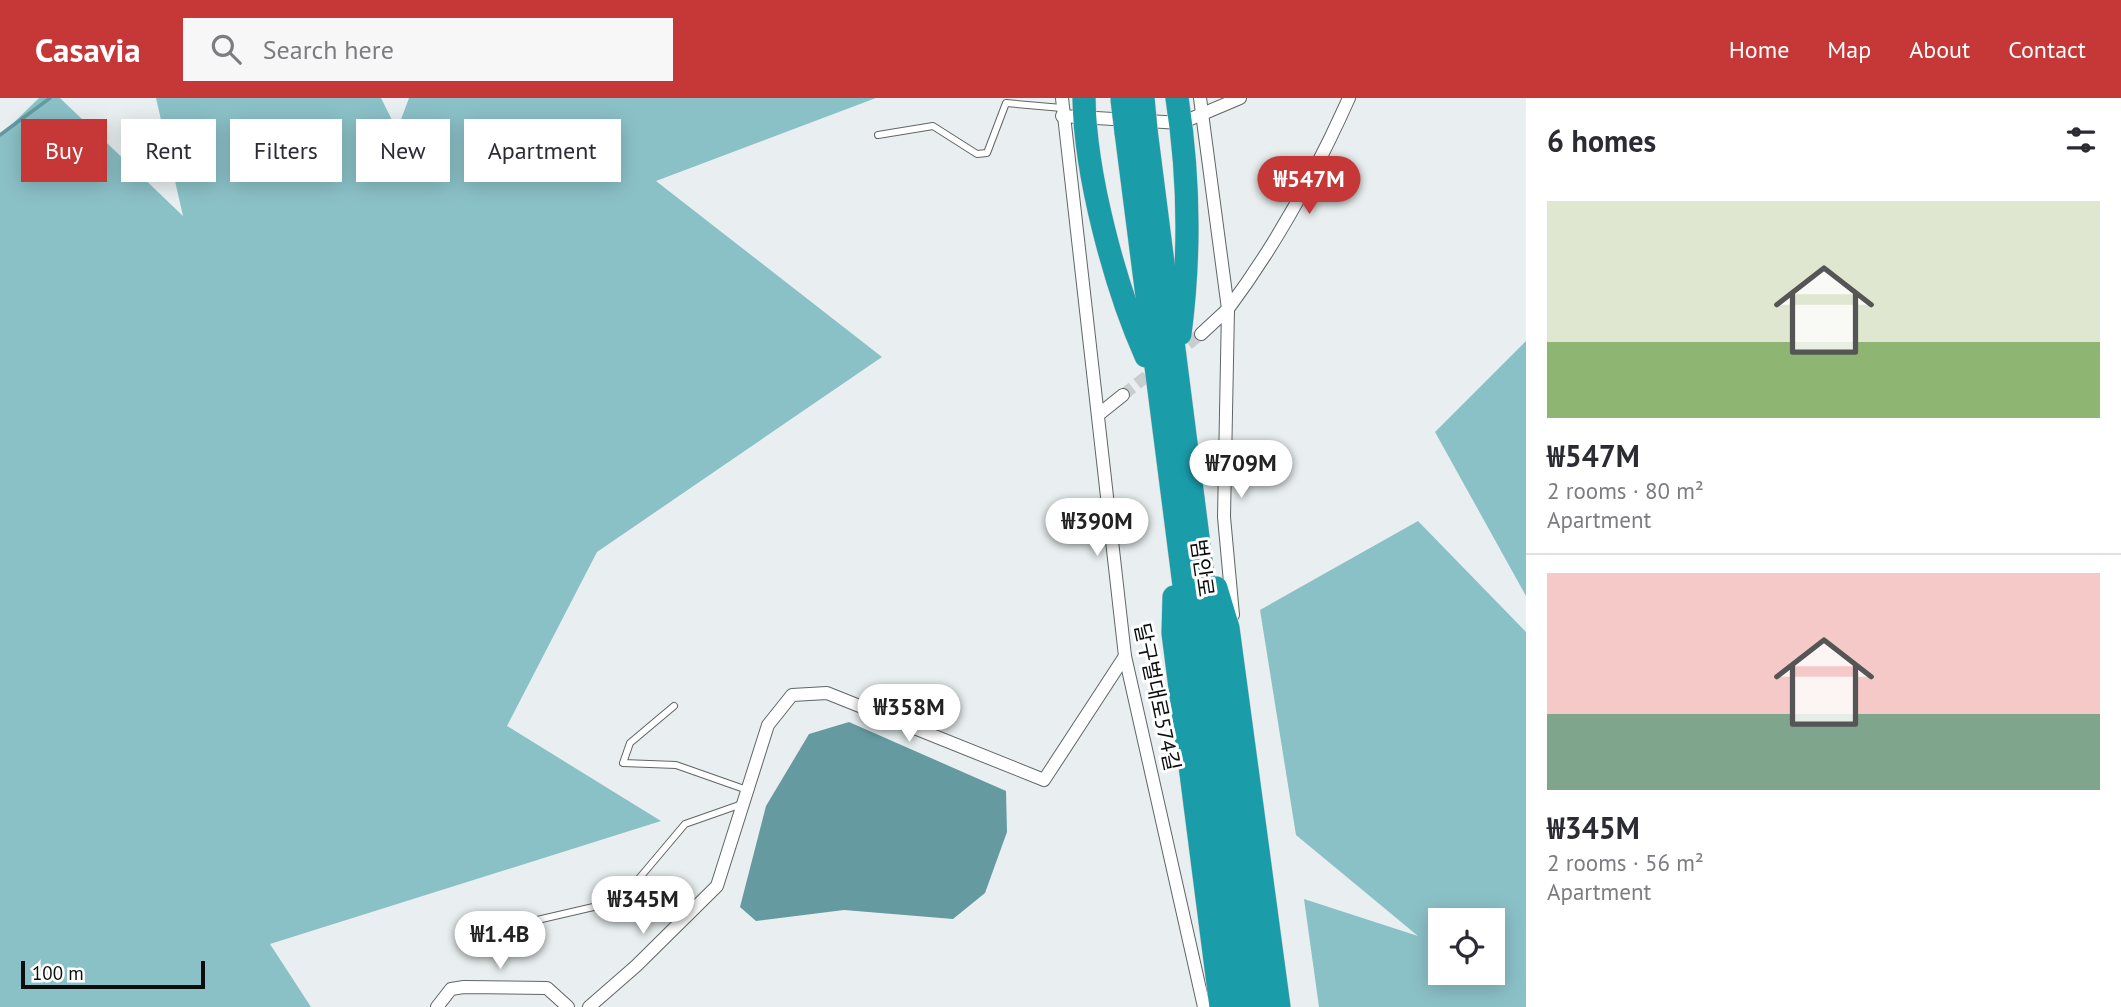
<!DOCTYPE html>
<meta charset="utf-8">
<style>
:root{--surface:#fff;--page:#f7f7f7;--text:#2b2b33;--muted:#7c7c81;--line:#e1e1e2;--accent:#c63737}
body{margin:0;font-family:"PT Sans","Noto Sans KR",sans-serif;background:var(--page);color:var(--text);height:100vh;display:flex;flex-direction:column;font-size:26px;white-space:nowrap}
*{box-sizing:border-box;margin:0}
p{font-size:23px;color:var(--muted)}
.icon{flex:none;width:38px;height:38px;fill:none;stroke:currentColor;stroke-width:2;stroke-linecap:round;stroke-linejoin:round}
.map{position:relative;flex:1;overflow:hidden}
.sheet{display:flex;flex-direction:column;background:var(--surface);width:595px}
.sheet>*{flex:none}
.banner{position:absolute;left:21px;top:21px;width:665px;height:63px;display:flex;gap:14px}
.tools{position:absolute;left:1428px;top:810px;display:grid;gap:14px}
.tools a{display:grid;place-items:center;width:77px;height:77px;border-radius:0px;background:var(--surface);box-shadow:0 4px 18px #0003;font-size:35px}
.scale{position:absolute;left:21px;bottom:18px;width:184px;box-sizing:border-box;padding-left:7px;border:4px solid #0c0e0e;border-top:0;font-size:19px;line-height:24px;white-space:nowrap;color:#0c0e0e;-webkit-text-stroke:5px #fff;paint-order:stroke}
.price{position:absolute;translate:-50% -60px;padding:0 16px;border-radius:24px;background:#fff;color:#222;font-size:23px;line-height:46px;filter:drop-shadow(0 2px 4px #0008)}
.price::after{content:'';position:absolute;left:50%;top:42px;width:21px;height:16px;margin-left:-10px;background:inherit;clip-path:polygon(0 0,100% 0,50% 100%)}
.price.current{background:var(--accent);color:#fff}
ul{padding:0;list-style:none}
li{display:grid;align-content:center;gap:14px;height:371px;padding:0 21px}
li+li{border-top:2px solid var(--line)}
li span{display:grid;place-items:center;height:217px;border-radius:0px;color:#555}
li>.icon{margin-inline-start:auto}
span .icon{width:126px;height:126px;fill:#fffc;stroke-width:1}
li b{font-size:30px}
h2{display:flex;justify-content:space-between;align-items:center;height:84px;padding:0 21px;font-size:30px}
.pill{padding:0 24px;border-radius:0px;background:var(--surface);box-shadow:0 4px 18px #0003;font-size:24px;line-height:63px}
.pill.current{background:var(--accent);color:#fff}
header{display:flex;align-items:center;gap:42px;box-sizing:border-box;height:98px;padding:0 35px;background:var(--accent);color:#fff}
header strong{font-size:33px}
nav{display:flex;gap:38px;margin-inline-start:auto;font-size:24px}
.search{width:490px;height:63px;background:var(--page);display:flex;align-items:center;gap:18px;box-sizing:border-box;padding:0 24px;border-radius:0px;color:var(--muted);font-size:26px}
main{display:flex;flex:1;min-height:0}
.map>svg:first-child{display:block}
.forest{fill:#8ac1c7;fill-rule:evenodd}
.water{fill:#649aa0}
.lines{fill:none;stroke-linecap:round;stroke-linejoin:round}
.stream{stroke:#649aa0;stroke-width:3.5}
.street-tunnel{stroke:#c8cdce;stroke-width:12;stroke-dasharray:12 6;stroke-linecap:butt}
.lane-casing{stroke:#606565;stroke-width:8}
.street-casing{stroke:#606565;stroke-width:14}
.highway-casing{stroke:#cacaca;stroke-width:24}
.lane{stroke:#fff;stroke-width:6}
.street{stroke:#fff;stroke-width:12}
.highway{stroke:#1a9ca9;stroke-width:23}
.highway-bridge-casing{stroke:#cacaca;stroke-width:24;stroke-linecap:butt}
.highway-bridge{stroke:#1a9ca9;stroke-width:23}
.labels{text-anchor:middle;stroke-width:6;stroke-linejoin:round;paint-order:stroke}
.street-label{font-size:21px;fill:#0c0e0e;stroke:#fff}
</style>
<header>
<strong>Casavia</strong>
<div class="search"><svg class="icon" aria-label="search" viewBox="0 0 24 24"><circle cx="10" cy="10" r="6"/><path d="M15 15l6 6"/></svg>Search here</div>
<nav><a>Home</a><a>Map</a><a>About</a><a>Contact</a></nav>
</header>
<main>
<div class="map">
<svg width="1526" height="909" viewBox="0 0 1526 909">
<rect width="100%" height="100%" fill="#e9eff0"/>
<g class="forest">
<path d="M 39,0 L 60,0 L 183,118 L 156,0 L 381,0 L 397,32 L 409,0 L 876,0 L 656,83 L 882,259 L 597,454 L 507,628 L 661,723 L 270,846 L 311,909 L 0,909 L 0,38 Z"/>
<path d="M 1526,243 L 1526,498 L 1435,334 Z"/>
<path d="M 1418,423 L 1526,534 L 1526,909 L 1319,909 L 1304,801 L 1418,838 L 1296,737 L 1260,512 ZM 1440,822 L 1493,822 L 1493,875 L 1440,875 Z"/>
</g>
<path class="water" d="M 849,624 L 1006,693 L 1007,734 L 985,795 L 953,821 L 844,812 L 756,823 L 740,809 L 766,708 L 809,636 Z"/>
<g class="lines">
<path class="stream" d="M 0,37 L 50,0"/>
<g class="street-tunnel">
<path d="M 1174,257 L 1201,236"/>
<path d="M 1123,297 L 1157,270"/>
</g>
<defs>
<g id="lane">
<path d="M 878,37 L 933,28 L 977,56 L 987,55 L 1006,5 L 1062,10"/>
<path d="M 674,608 L 630,645 L 623,665 L 676,667 L 747,692"/>
<path d="M 533,823 L 602,807 L 631,790 L 685,726 L 742,706"/>
</g>
<g id="street">
<path d="M 1062,0 L 1125,558 L 1204,909"/>
<path d="M 1200,0 L 1228,211"/>
<path d="M 1062,18 L 1181,25 L 1240,0"/>
<path d="M 1228,211 C 1278,144 1315,76 1349,0"/>
<path d="M 1201,236 L 1228,211 L 1224,419 L 1233,517"/>
<path d="M 1098,317 L 1123,297"/>
<path d="M 437,909 L 451,891 L 464,889 L 547,890 L 568,909"/>
<path d="M 589,909 L 636,868 L 717,788 L 768,627 L 792,597 L 827,595 L 1044,682 L 1125,558"/>
</g>
<g id="highway">
<path d="M 1084,0 C 1085,76 1115,189 1146,258"/>
<path d="M 1177,0 C 1189,77 1190,159 1180,236"/>
<path d="M 1146,32 L 1258,909"/>
<path d="M 1126,34 L 1238,909"/>
<path d="M 1216,490 L 1228,530 L 1279,909"/>
<path d="M 1174,499 L 1173,535 L 1221,909"/>
</g>
</defs>
<use href="#lane" class="lane-casing"/>
<use href="#street" class="street-casing"/>
<use href="#highway" class="highway-casing"/>
<use href="#lane" class="lane"/>
<use href="#street" class="street"/>
<use href="#highway" class="highway"/>
<defs>
<g id="highway-bridge">
<path d="M 1143,0 L 1146,32"/>
<path d="M 1122,1 L 1126,34"/>
</g>
</defs>
<use href="#highway-bridge" class="highway-bridge-casing"/>
<use href="#highway-bridge" class="highway-bridge"/>
</g>
<g class="labels">
<g class="street-label">
<text transform="translate(1202 470) rotate(82)" y="7">범안로</text>
<text transform="translate(1157 599) rotate(78)" y="7">달구벌대로574길</text>
</g>
</g>
</svg>
<div class="tools">
<a><svg class="icon" aria-label="locate" viewBox="0 0 24 24"><circle cx="12" cy="12" r="6"/><path d="M12 2v4M12 18v4M2 12h4M18 12h4"/></svg></a>
</div>
<div class="scale">100 m</div>
<b class="price current" style="left:1309px;top:118px">₩547M</b>
<b class="price" style="left:1241px;top:402px">₩709M</b>
<b class="price" style="left:1097px;top:460px">₩390M</b>
<b class="price" style="left:909px;top:646px">₩358M</b>
<b class="price" style="left:643px;top:838px">₩345M</b>
<b class="price" style="left:500px;top:873px">₩1.4B</b>
<div class="banner">
<a class="pill current">Buy</a>
<a class="pill">Rent</a>
<a class="pill">Filters</a>
<a class="pill">New</a>
<a class="pill">Apartment</a>
</div>
</div>
<section class="sheet">
<h2>6 homes<svg class="icon" aria-label="filters" viewBox="0 0 24 24"><path d="M4 7h16M4 17h16"/><circle cx="9" cy="7" r="2"/><circle cx="15" cy="17" r="2"/></svg></h2>
<ul>
<li><span style="background:linear-gradient(#dfe7d0 65%,#8fb573 0)"><svg class="icon" aria-label="home" viewBox="0 0 24 24"><path d="M3 11l9-7 9 7M6 9v11h12V9"/></svg></span><div><b>₩547M</b><p>2 rooms · 80 m²</p><p>Apartment</p></div></li>
<li><span style="background:linear-gradient(#f6c9c9 65%,#7fa58c 0)"><svg class="icon" aria-label="home" viewBox="0 0 24 24"><path d="M3 11l9-7 9 7M6 9v11h12V9"/></svg></span><div><b>₩345M</b><p>2 rooms · 56 m²</p><p>Apartment</p></div></li>
</ul>
</section>
</main>
